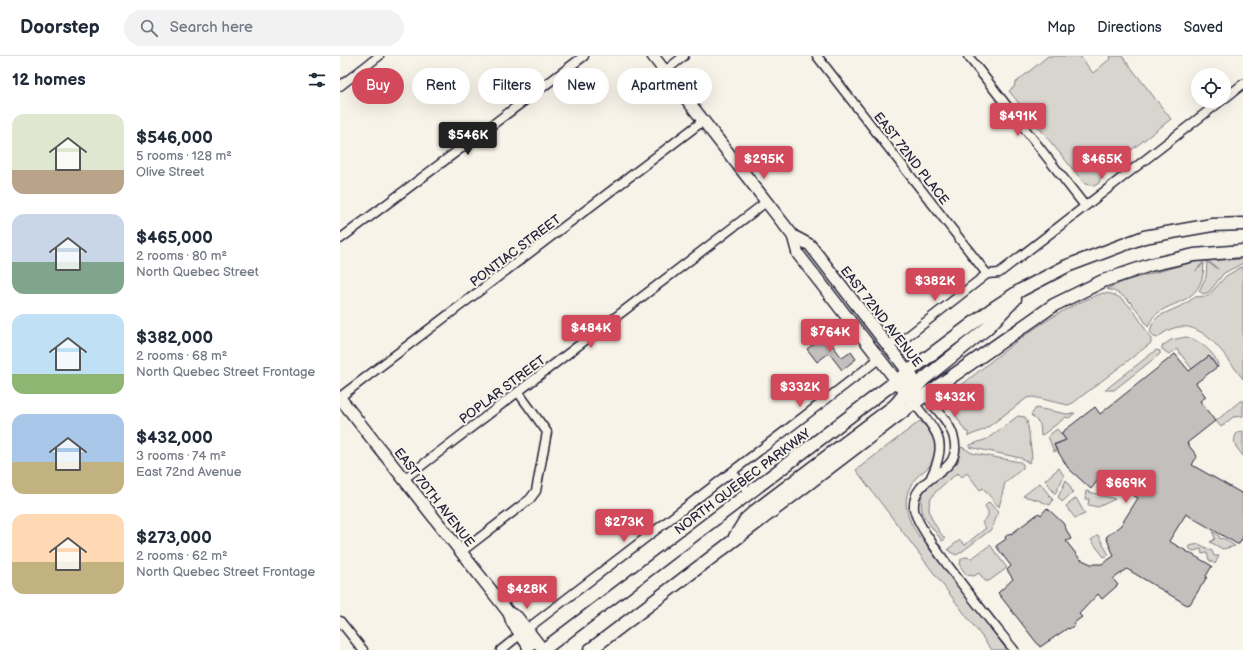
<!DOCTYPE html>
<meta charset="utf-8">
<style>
:root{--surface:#fff;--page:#f2f2f3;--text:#1f2937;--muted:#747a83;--line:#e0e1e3;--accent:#d1495b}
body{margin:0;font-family:"Balsamiq Sans",sans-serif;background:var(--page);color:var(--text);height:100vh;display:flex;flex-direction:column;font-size:15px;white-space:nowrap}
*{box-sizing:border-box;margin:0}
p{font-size:13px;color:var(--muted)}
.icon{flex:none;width:22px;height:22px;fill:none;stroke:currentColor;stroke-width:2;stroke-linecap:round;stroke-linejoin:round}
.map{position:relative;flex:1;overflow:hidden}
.drawer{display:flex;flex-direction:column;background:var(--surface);width:340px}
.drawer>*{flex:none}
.guide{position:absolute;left:12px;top:12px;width:380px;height:36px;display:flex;gap:8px}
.tools{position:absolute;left:851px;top:12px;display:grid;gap:8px}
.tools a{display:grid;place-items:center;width:40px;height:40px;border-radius:50%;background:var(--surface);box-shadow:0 4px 16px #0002;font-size:20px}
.price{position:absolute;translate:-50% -34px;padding:0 9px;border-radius:4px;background:var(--accent);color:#fff;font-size:13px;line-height:26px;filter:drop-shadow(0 1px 2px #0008)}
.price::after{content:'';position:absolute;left:50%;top:24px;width:12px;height:9px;margin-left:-6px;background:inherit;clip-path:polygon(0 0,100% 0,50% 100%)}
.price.current{background:#222;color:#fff}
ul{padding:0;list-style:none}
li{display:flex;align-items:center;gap:12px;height:100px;padding:0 12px}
li span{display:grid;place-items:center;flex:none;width:112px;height:80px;border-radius:12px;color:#555}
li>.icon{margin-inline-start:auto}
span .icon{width:48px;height:48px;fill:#fffc;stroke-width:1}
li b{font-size:17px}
h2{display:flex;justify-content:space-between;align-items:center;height:48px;padding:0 12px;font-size:17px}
.tag{padding:0 14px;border-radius:18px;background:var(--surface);box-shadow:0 4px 16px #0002;font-size:14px;line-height:36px}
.tag.current{background:var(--accent);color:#fff}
header{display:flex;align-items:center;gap:24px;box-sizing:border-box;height:56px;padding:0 20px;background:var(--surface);border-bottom:1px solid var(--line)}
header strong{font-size:19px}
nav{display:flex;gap:22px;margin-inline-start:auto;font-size:14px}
.search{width:280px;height:36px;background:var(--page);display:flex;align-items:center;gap:10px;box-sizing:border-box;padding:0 14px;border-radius:22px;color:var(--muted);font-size:15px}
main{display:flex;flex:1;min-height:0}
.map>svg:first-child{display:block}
.green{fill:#d8d5cf;stroke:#7d7c85}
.building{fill:#c2bfbd;stroke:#22223b}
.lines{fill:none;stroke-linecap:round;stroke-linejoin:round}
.street-casing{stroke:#22223b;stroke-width:11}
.secondary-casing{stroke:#22223b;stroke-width:14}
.primary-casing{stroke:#22223b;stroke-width:15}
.street{stroke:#f7f3e8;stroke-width:8}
.secondary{stroke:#f7f3e8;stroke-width:11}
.primary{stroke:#f7f3e8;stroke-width:12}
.labels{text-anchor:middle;stroke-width:4;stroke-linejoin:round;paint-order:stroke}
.street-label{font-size:13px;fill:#22223b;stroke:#f7f3e8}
</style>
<header>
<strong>Doorstep</strong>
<div class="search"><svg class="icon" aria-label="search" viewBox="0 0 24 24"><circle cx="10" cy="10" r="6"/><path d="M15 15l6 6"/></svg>Search here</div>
<nav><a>Map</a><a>Directions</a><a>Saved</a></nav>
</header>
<main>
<section class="drawer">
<h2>12 homes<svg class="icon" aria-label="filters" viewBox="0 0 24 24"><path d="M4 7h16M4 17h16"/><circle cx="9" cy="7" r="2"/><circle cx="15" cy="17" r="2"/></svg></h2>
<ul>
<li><span style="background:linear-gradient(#dfe7d0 70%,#b9a48a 0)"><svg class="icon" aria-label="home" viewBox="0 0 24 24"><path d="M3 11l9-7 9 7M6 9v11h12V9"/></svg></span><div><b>$546,000</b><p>5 rooms · 128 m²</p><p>Olive Street</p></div></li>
<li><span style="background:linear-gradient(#c9d6e8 60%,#7fa58c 0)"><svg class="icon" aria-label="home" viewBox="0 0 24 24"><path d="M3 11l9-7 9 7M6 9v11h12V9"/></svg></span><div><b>$465,000</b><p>2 rooms · 80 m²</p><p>North Quebec Street</p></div></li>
<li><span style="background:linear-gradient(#bfe0f5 75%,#8fb573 0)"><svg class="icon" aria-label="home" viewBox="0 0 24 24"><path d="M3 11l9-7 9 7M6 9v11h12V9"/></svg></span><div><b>$382,000</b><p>2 rooms · 68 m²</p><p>North Quebec Street Frontage</p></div></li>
<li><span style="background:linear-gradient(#a9c7e8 60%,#c2b280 0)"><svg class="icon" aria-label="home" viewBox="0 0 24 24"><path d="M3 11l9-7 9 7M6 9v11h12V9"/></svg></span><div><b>$432,000</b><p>3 rooms · 74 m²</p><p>East 72nd Avenue</p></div></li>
<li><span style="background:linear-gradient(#ffd9b3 60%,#c2b280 0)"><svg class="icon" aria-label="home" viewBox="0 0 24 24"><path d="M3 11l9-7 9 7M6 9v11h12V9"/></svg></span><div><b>$273,000</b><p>2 rooms · 62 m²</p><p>North Quebec Street Frontage</p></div></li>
</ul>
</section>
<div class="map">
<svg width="903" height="594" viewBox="0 0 903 594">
<rect width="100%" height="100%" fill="#f7f3e8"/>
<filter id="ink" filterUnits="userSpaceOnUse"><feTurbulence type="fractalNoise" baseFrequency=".025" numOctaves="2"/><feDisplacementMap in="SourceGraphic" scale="8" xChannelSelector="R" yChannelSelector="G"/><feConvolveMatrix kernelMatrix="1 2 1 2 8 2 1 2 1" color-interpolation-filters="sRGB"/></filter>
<g filter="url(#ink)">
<g class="green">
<path d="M 708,0 L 740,0 L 753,17 L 771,2 L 770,0 L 782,0 L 831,63 L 762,117 L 759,127 L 754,130 L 745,128 L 669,35 L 675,30 L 674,28 Z"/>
<path d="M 903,203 L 903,207 L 884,217 L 869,236 L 863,238 L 859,235 L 866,221 L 867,206 L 878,213 L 868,205 L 863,206 L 856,215 L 864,207 C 864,257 817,240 808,271 C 798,254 788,238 767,233 L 785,225 L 856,205 Z"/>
<path d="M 903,210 L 903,323 C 882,296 855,249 817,282 L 814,281 L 810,275 L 813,266 L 819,260 L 845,248 L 855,241 L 868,240 L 886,220 Z"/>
<path d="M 763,237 C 788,237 800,265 811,283 L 811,287 L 733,347 L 728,349 L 693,341 L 687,342 L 644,374 L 628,380 L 628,376 L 625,375 L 613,355 L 614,347 L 611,341 L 619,331 C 663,296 708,256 763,237 Z"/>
<path d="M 846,281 C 858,283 879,299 878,312 L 869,300 L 852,313 L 837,293 L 829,298 L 822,293 L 822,290 L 831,284 Z"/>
<path d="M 816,294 L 820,295 L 820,298 L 774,334 L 765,334 Z"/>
<path d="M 900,345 L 903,345 L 903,360 L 893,361 L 881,371 L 876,365 Z"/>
<path d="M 696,352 L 727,358 L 735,357 L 729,362 L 726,361 L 701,380 L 700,368 L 691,359 Z"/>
<path d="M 678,360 L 685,361 L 688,367 L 686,367 L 688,370 L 692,401 L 689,407 L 681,402 L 629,391 L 630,389 L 647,383 Z"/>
<path d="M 580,365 C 590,373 603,391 593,406 C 588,413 580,417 575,423 C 560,442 566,462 579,480 L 578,481 L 581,482 L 667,594 L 652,594 L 516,414 Z"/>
<path d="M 717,373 L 726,384 L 714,388 L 716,395 L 714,396 L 708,380 Z"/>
<path d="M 903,375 L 903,400 C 897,392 891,387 897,377 Z"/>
<path d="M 622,391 L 632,397 L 680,406 L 683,408 L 683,412 L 665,427 L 659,451 L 643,432 L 640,434 L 627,417 L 622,421 L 618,417 C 587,441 578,448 605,483 L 602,485 L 582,458 L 581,442 L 584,434 L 590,427 L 618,406 L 619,394 Z"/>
<path d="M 719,412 L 724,420 L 715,438 L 705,424 Z"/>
<path d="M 726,424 L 733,436 L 722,446 L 718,441 Z"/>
<path d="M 700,427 L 713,444 L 710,449 L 698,444 L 683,440 Z"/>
<path d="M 746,435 L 775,443 L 758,451 L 748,449 L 749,443 L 745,443 Z"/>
<path d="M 736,442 L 745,458 L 735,462 L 726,450 Z"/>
<path d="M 649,446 L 658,456 L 652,473 L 620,497 L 616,499 L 610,496 L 608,493 L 620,484 L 625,489 L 646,472 L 642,467 L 648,460 L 648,455 L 645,450 Z"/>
<path d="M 873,476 L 879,480 L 880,483 L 883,482 L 895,490 L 883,493 L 870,486 L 875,483 Z"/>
<path d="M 758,479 L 769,499 L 764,501 L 751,484 Z"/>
<path d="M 859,488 L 872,495 L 874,500 L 879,500 L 875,508 L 869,504 L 867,497 L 862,498 L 861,493 L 853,495 L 850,493 L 849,490 Z"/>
<path d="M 650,489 L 667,512 L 649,525 L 645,525 L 639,517 L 634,520 L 627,519 L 620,510 L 621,503 L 625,501 L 632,502 Z"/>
</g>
<g class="building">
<path d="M 485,279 L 502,302 L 511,296 L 516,303 L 502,314 L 489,297 L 477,306 L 467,293 Z"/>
<path d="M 835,298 L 849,315 L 869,300 L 877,311 L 856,327 L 866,341 L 860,345 L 875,365 L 847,387 L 857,400 L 852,409 L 903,438 L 903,481 L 899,488 L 897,488 L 846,458 L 829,485 L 872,510 L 866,520 L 867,521 L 850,548 L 847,549 L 787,513 L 773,523 L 778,529 L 762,543 L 758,538 L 739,558 L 742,561 L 734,567 L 735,569 L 729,573 L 728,572 L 700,591 L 658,537 L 673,523 L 667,514 L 671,510 L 656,490 L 666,483 L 665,481 L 670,477 L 671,478 L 699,457 L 701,459 L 707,452 L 723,467 L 731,483 L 726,485 L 740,503 L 751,508 L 762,508 L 774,500 L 766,481 L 781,469 L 798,442 L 774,429 L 758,424 L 751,433 L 728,412 L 714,389 L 726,384 L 721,377 L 755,351 L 760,358 Z"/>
</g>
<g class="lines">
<defs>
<g id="street">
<path d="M 477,0 L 647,218"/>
<path d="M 628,0 L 745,150"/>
<path d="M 325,15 L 344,0"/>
<path d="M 0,30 L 39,0"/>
<path d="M 884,43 L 903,28"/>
<path d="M 0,183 L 244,0"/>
<path d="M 647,218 L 659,217 L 881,45"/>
<path d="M 546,287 L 557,286 L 564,283 L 647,218"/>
<path d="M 585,339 C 595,352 608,364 613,379 C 627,422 571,415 574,453 C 576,475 656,571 674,594"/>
<path d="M 0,341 L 363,65"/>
<path d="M 574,347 C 597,377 609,384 591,421"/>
<path d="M 393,417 L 409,437"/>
<path d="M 64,423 L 426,146"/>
<path d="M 121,496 L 190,443 L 196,435 L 207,376 L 178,336"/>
<path d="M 0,565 L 23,594"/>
<path d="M 187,573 L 540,302"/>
<path d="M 161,594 L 181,578"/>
</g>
<g id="secondary">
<path d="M 313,0 L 453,180 L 458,198 L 570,342"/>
<path d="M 453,180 L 470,189 L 573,322"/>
<path d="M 0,342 L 169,557 L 172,566 L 189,591 L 188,594"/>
<path d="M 169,557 L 177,561 L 203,594"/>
</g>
<g id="primary">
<path d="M 574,345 L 575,333 L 584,323 L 646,273 L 675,243"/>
<path d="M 395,481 L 406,463 L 415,455 L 554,350 C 564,340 571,330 568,316"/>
<path d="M 203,594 L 568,316 L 652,253 L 681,234 L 727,210 L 804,181 L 872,169 L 903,168"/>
<path d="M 250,594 L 574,347 L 714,249 L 763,225 L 810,209 L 854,199 L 903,195"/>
</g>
</defs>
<use href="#street" class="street-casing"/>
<use href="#secondary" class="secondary-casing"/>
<use href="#primary" class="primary-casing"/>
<use href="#street" class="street"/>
<use href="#secondary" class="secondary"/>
<use href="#primary" class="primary"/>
</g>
</g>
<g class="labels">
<g class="street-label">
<text transform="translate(572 102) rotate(52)" y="5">EAST 72ND PLACE</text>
<text transform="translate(175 194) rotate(-37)" y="5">PONTIAC STREET</text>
<text transform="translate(542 260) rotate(52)" y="5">EAST 72ND AVENUE</text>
<text transform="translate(162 333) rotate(-37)" y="5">POPLAR STREET</text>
<text transform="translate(402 425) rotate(-37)" y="5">NORTH QUEBEC PARKWAY</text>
<text transform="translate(95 441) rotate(52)" y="5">EAST 70TH AVENUE</text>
</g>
</g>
</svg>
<div class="tools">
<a><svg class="icon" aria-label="locate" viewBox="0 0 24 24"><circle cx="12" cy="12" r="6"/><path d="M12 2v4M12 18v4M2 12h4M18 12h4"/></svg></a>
</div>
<b class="price" style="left:678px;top:81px">$491K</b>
<b class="price current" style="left:128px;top:100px">$546K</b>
<b class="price" style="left:424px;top:124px">$295K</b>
<b class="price" style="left:762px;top:124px">$465K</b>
<b class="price" style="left:595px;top:246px">$382K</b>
<b class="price" style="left:251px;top:293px">$484K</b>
<b class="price" style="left:490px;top:297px">$764K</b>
<b class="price" style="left:460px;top:352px">$332K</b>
<b class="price" style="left:615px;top:362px">$432K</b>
<b class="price" style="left:786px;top:448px">$669K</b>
<b class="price" style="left:284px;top:487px">$273K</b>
<b class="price" style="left:187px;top:554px">$428K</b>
<div class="guide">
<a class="tag current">Buy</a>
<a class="tag">Rent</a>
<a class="tag">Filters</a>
<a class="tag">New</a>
<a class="tag">Apartment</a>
</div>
</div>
</main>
